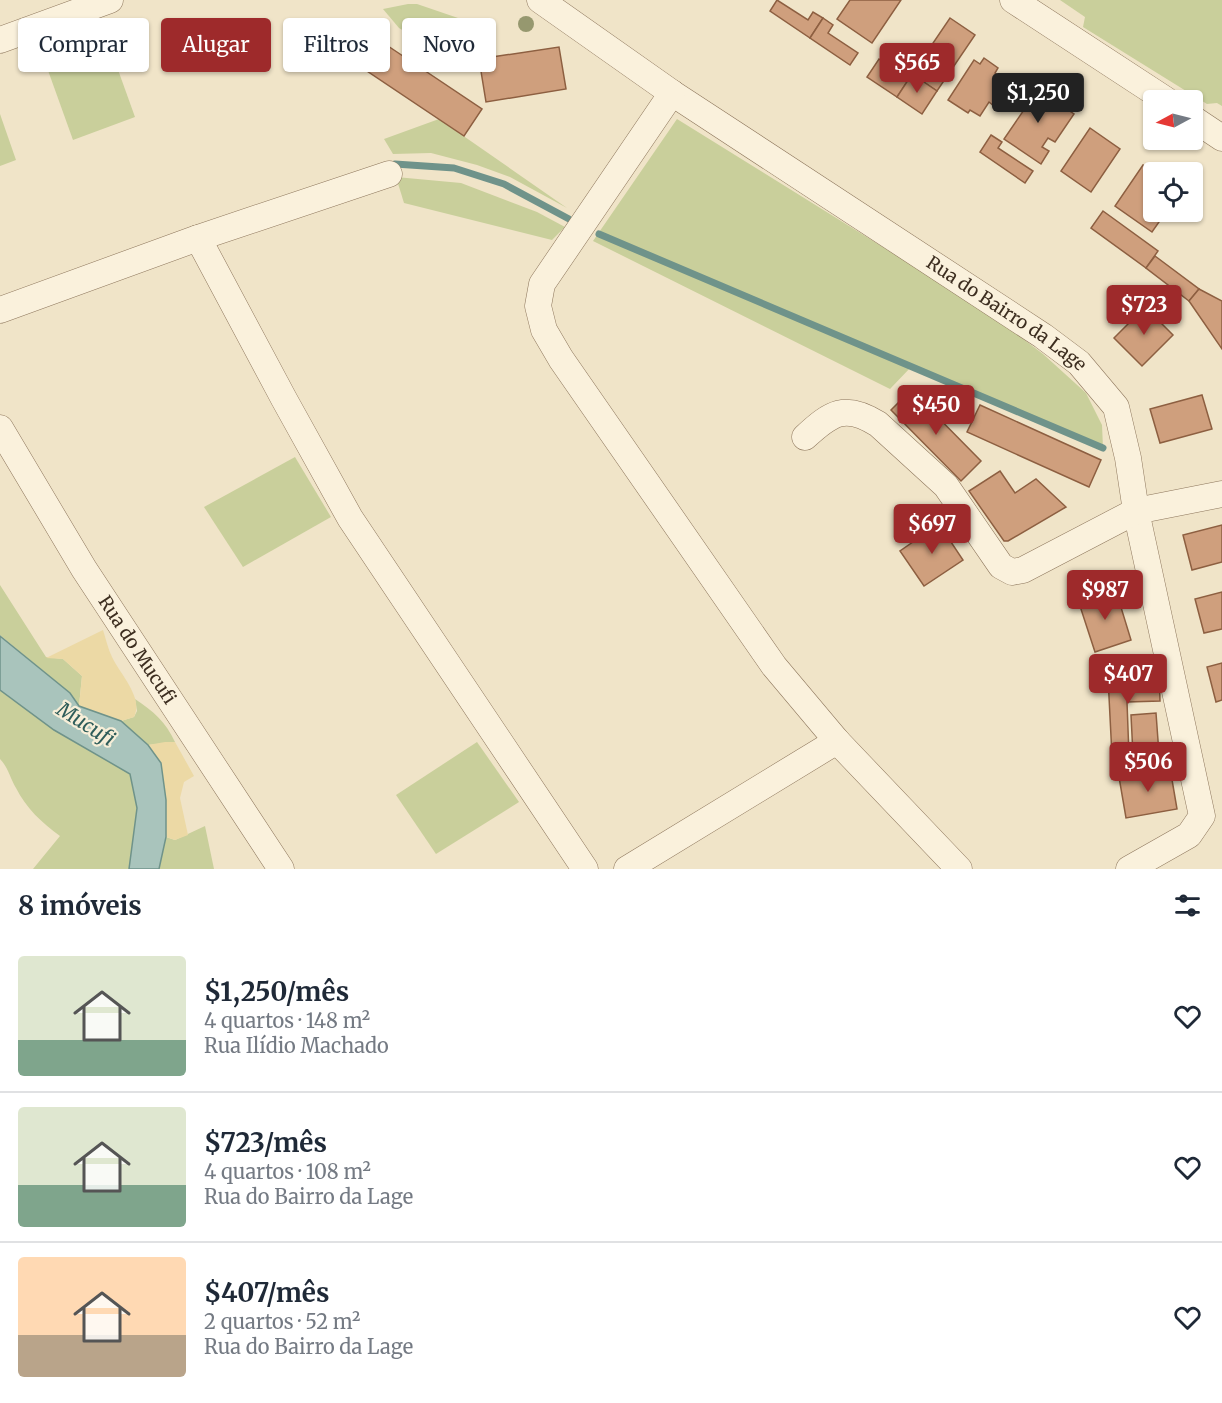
<!DOCTYPE html>
<html lang="pt">
<meta charset="utf-8">
<style>
:root{--surface:#fff;--page:#f2f2f3;--text:#1f2937;--muted:#747a83;--line:#e0e1e3;--accent:#9e2a2b}
body{margin:0;font-family:Merriweather,serif;background:var(--page);color:var(--text);height:100vh;display:flex;flex-direction:column;font-size:22px;white-space:nowrap}
*{box-sizing:border-box;margin:0}
p{font-size:20px;color:var(--muted)}
.icon{flex:none;width:33px;height:33px;fill:none;stroke:currentColor;stroke-width:2;stroke-linecap:round;stroke-linejoin:round}
.map{position:relative;height:869px;overflow:hidden}
.details{display:flex;flex-direction:column;background:var(--surface);flex:1}
.details>*{flex:none}
.banner{position:absolute;left:18px;top:18px;width:600px;height:54px;display:flex;gap:12px}
.needle{width:39px;rotate:263deg}
.controls{position:absolute;left:1143px;top:90px;display:grid;gap:12px}
.controls a{display:grid;place-items:center;width:60px;height:60px;border-radius:6px;background:var(--surface);box-shadow:0 2px 4px #0004;font-size:30px}
.price{position:absolute;translate:-50% -51px;padding:0 14px;border-radius:6px;background:var(--accent);color:#fff;font-size:20px;line-height:39px;filter:drop-shadow(0 2px 3px #0008)}
.price::after{content:'';position:absolute;left:50%;top:36px;width:18px;height:14px;margin-left:-9px;background:inherit;clip-path:polygon(0 0,100% 0,50% 100%)}
.price.selected{background:#222;color:#fff}
ul{padding:0;list-style:none}
li{display:flex;align-items:center;gap:18px;height:150px;padding:0 18px}
li+li{border-top:2px solid var(--line)}
li span{display:grid;place-items:center;flex:none;width:168px;height:120px;border-radius:6px;color:#555}
li>.icon{margin-inline-start:auto}
span .icon{width:72px;height:72px;fill:#fffc;stroke-width:1}
li b{font-size:26px}
h2{display:flex;justify-content:space-between;align-items:center;height:72px;padding:0 18px;font-size:26px}
.chip{padding:0 21px;border-radius:6px;background:var(--surface);box-shadow:0 2px 4px #0004;font-size:21px;line-height:54px}
.chip.selected{background:var(--accent);color:#fff}
.map>svg:first-child{display:block}
.green{fill:#c9cf9b}
.sand{fill:#ecd9a5}
.water{fill:#a9c4bc;stroke:#6f938a;stroke-width:1.5}
.lines{fill:none;stroke-linecap:round;stroke-linejoin:round}
.stream{stroke:#6f938a;stroke-width:7}
.building{fill:#cf9f7d;stroke:#8d5f41;stroke-width:1.5}
.minor-casing{stroke:#8d765c;stroke-width:27}
.minor{stroke:#faf1dc;stroke-width:26}
.tree{fill:#96986f}
.labels{text-anchor:middle;stroke-width:4.5;stroke-linejoin:round;paint-order:stroke}
.street-label{font-size:18px;fill:#3d2e20;stroke:#f7eed8}
.water-label{font-size:20px;font-style:italic;fill:#2f5d5a;stroke:#f7eed8}
</style>
<div class="map">
<svg width="1222" height="869" viewBox="0 0 1222 869">
<rect width="100%" height="100%" fill="#f0e4c8"/>
<g class="green">
<path d="M 1060,0 L 1222,0 L 1222,106 L 1217,103 L 1207,104 L 1083,27 L 1085,17 Z"/>
<path d="M 408,4 L 417,4 L 461,19 L 461,22 L 441,53 L 399,28 L 383,9 Z"/>
<path d="M 103,28 L 135,117 L 73,140 L 41,51 Z"/>
<path d="M 0,114 L 16,160 L 0,166 Z"/>
<path d="M 439,119 L 567,208 L 510,177 L 477,165 L 431,153 L 393,154 L 384,139 Z"/>
<path d="M 677,119 L 989,313 L 1043,354 L 1086,393 L 1102,425 L 1103,448 L 911,367 L 890,389 L 593,241 Z"/>
<path d="M 396,177 L 461,183 L 537,212 L 565,227 L 552,240 L 404,203 Z"/>
<path d="M 295,457 L 331,517 L 243,567 L 204,507 Z"/>
<path d="M 0,585 L 46,657 L 63,659 L 82,676 L 79,706 L 70,693 L 0,635 Z"/>
<path d="M 0,690 L 11,699 L 130,774 L 137,808 L 129,869 L 33,869 L 60,836 C 42,823 26,808 16,788 C 10,778 8,767 0,759 Z"/>
<path d="M 135,699 C 153,711 166,722 175,742 L 148,745 L 121,721 L 134,717 L 137,711 Z"/>
<path d="M 477,742 L 519,802 L 436,854 L 396,795 Z"/>
<path d="M 205,826 L 214,869 L 159,869 L 166,837 L 175,840 Z"/>
</g>
<g class="sand">
<path d="M 103,630 C 106,639 108,649 112,657 C 120,674 144,698 134,717 L 121,721 L 79,706 L 82,676 L 63,659 L 46,658 Z"/>
<path d="M 165,742 L 175,742 L 194,776 L 184,782 L 180,798 L 188,835 L 175,840 L 166,837 L 166,800 L 161,763 L 148,745 Z"/>
</g>
<path class="water" d="M 0,636 L 70,693 L 79,706 L 121,721 L 148,745 L 161,763 L 166,800 L 166,837 L 159,869 L 129,869 L 137,808 L 130,774 L 54,730 L 0,690 Z"/>
<g class="lines">
<g class="stream">
<path d="M 395,164 L 454,168 L 504,184 L 569,219"/>
<path d="M 599,234 L 1103,448"/>
</g>
</g>
<g class="building">
<path d="M 777,0 L 808,20 L 813,12 L 823,18 L 810,38 L 770,11 Z"/>
<path d="M 850,0 L 901,0 L 872,43 L 837,19 Z"/>
<path d="M 823,18 L 833,25 L 828,33 L 858,53 L 850,65 L 810,38 Z"/>
<path d="M 950,18 L 975,35 L 937,91 L 912,74 Z"/>
<path d="M 379,40 L 482,109 L 464,136 L 361,67 Z"/>
<path d="M 559,47 L 566,89 L 486,102 L 479,59 Z"/>
<path d="M 984,58 L 998,68 L 995,73 L 1011,84 L 995,107 L 989,102 L 980,116 L 970,110 L 968,113 L 948,100 L 974,60 L 980,64 Z"/>
<path d="M 879,59 L 909,79 L 897,97 L 867,77 Z"/>
<path d="M 912,74 L 937,91 L 922,114 L 897,97 Z"/>
<path d="M 1030,84 L 1074,114 L 1055,142 L 1048,138 L 1042,147 L 1049,151 L 1041,164 L 1004,139 L 1028,104 L 1020,99 Z"/>
<path d="M 1090,128 L 1120,149 L 1091,192 L 1061,171 Z"/>
<path d="M 991,135 L 1002,142 L 998,148 L 1033,171 L 1025,183 L 980,152 Z"/>
<path d="M 1143,165 L 1155,172 L 1154,212 L 1166,212 L 1152,232 L 1115,206 Z"/>
<path d="M 1103,211 L 1158,251 L 1146,268 L 1091,228 Z"/>
<path d="M 1155,256 L 1199,289 L 1189,301 L 1146,268 Z"/>
<path d="M 1199,289 L 1222,301 L 1222,349 L 1189,301 Z"/>
<path d="M 1145,307 L 1173,335 L 1142,366 L 1114,338 Z"/>
<path d="M 911,390 L 981,461 L 961,481 L 891,410 Z"/>
<path d="M 1202,395 L 1212,429 L 1160,443 L 1150,409 Z"/>
<path d="M 980,405 L 1101,460 L 1089,487 L 967,432 Z"/>
<path d="M 1000,471 L 1015,493 L 1036,479 L 1066,507 L 1008,541 L 1004,541 L 969,491 Z"/>
<path d="M 939,524 L 963,560 L 924,586 L 900,551 Z"/>
<path d="M 1222,525 L 1222,562 L 1192,570 L 1183,535 Z"/>
<path d="M 1116,591 L 1131,640 L 1095,652 L 1079,603 Z"/>
<path d="M 1222,592 L 1222,629 L 1204,633 L 1195,599 Z"/>
<path d="M 1222,663 L 1222,700 L 1216,702 L 1207,667 Z"/>
<path d="M 1159,674 L 1160,701 L 1127,702 L 1129,756 L 1112,756 L 1108,677 Z"/>
<path d="M 1156,713 L 1159,754 L 1133,755 L 1131,715 Z"/>
<path d="M 1170,768 L 1177,809 L 1126,818 L 1119,777 Z"/>
</g>
<g class="lines">
<defs>
<g id="minor">
<path id="s1" d="M 540,0 L 672,93 L 1043,336 L 1079,363 L 1116,407 L 1128,458 L 1136,511 L 1202,816 L 1189,835 L 1129,869"/>
<path d="M 1013,0 L 1166,100"/>
<path d="M 0,40 L 110,0"/>
<path d="M 672,93 L 542,284 L 538,306 L 544,330 L 561,359 L 774,666 L 837,741 L 959,869"/>
<path d="M 1192,118 L 1222,138"/>
<path d="M 198,238 L 284,399 L 350,518 L 585,869"/>
<path d="M 0,310 L 198,238 L 389,174"/>
<path id="s2" d="M 0,428 L 84,569 L 281,869"/>
<path d="M 805,437 C 831,413 845,403 878,424 L 946,486 L 1001,566 L 1012,572 L 1023,570 L 1136,511 L 1222,494"/>
<path d="M 627,869 L 837,741"/>
</g>
</defs>
<use href="#minor" class="minor-casing"/>
<use href="#minor" class="minor"/>
</g>
<g class="tree">
<circle cx="526" cy="24" r="8"/>
<circle cx="482" cy="38" r="8"/>
</g>
<g class="labels">
<g class="street-label">
<text dy="6" stroke="none"><textPath href="#s1" startOffset="562">Rua do Bairro da Lage</textPath></text>
<text dy="6" stroke="none"><textPath href="#s2" startOffset="261">Rua do Mucufi</textPath></text>
</g>
<g class="water-label">
<text transform="translate(86 724) rotate(32)" y="7">Mucufi</text>
</g>
</g>
</svg>
<div class="controls">
<a><svg class="needle" viewBox="-14 -14 28 28"><path d="M0-13l5 13h-10z" fill="#e53935"/><path d="M0 13l5-13h-10z" fill="#747a83"/></svg></a>
<a><svg class="icon" aria-label="locate" viewBox="0 0 24 24"><circle cx="12" cy="12" r="6"/><path d="M12 2v4M12 18v4M2 12h4M18 12h4"/></svg></a>
</div>
<b class="price" style="left:917px;top:94px">$565</b>
<b class="price selected" style="left:1038px;top:124px">$1,250</b>
<b class="price" style="left:1144px;top:336px">$723</b>
<b class="price" style="left:936px;top:436px">$450</b>
<b class="price" style="left:932px;top:555px">$697</b>
<b class="price" style="left:1105px;top:621px">$987</b>
<b class="price" style="left:1128px;top:705px">$407</b>
<b class="price" style="left:1148px;top:793px">$506</b>
<div class="banner">
<a class="chip">Comprar</a>
<a class="chip selected">Alugar</a>
<a class="chip">Filtros</a>
<a class="chip">Novo</a>
</div>
</div>
<section class="details">
<h2>8 imóveis<svg class="icon" aria-label="filters" viewBox="0 0 24 24"><path d="M4 7h16M4 17h16"/><circle cx="9" cy="7" r="2"/><circle cx="15" cy="17" r="2"/></svg></h2>
<ul>
<li><span style="background:linear-gradient(#dfe7d0 70%,#7fa58c 0)"><svg class="icon" aria-label="home" viewBox="0 0 24 24"><path d="M3 11l9-7 9 7M6 9v11h12V9"/></svg></span><div><b>$1,250/mês</b><p>4 quartos · 148 m²</p><p>Rua Ilídio Machado</p></div><svg class="icon" aria-label="heart" viewBox="0 0 24 24"><path d="M12 20l-8-8c-3-5 5-10 8-4 3-6 11-1 8 4z"/></svg></li>
<li><span style="background:linear-gradient(#dfe7d0 65%,#7fa58c 0)"><svg class="icon" aria-label="home" viewBox="0 0 24 24"><path d="M3 11l9-7 9 7M6 9v11h12V9"/></svg></span><div><b>$723/mês</b><p>4 quartos · 108 m²</p><p>Rua do Bairro da Lage</p></div><svg class="icon" aria-label="heart" viewBox="0 0 24 24"><path d="M12 20l-8-8c-3-5 5-10 8-4 3-6 11-1 8 4z"/></svg></li>
<li><span style="background:linear-gradient(#ffd9b3 65%,#b9a48a 0)"><svg class="icon" aria-label="home" viewBox="0 0 24 24"><path d="M3 11l9-7 9 7M6 9v11h12V9"/></svg></span><div><b>$407/mês</b><p>2 quartos · 52 m²</p><p>Rua do Bairro da Lage</p></div><svg class="icon" aria-label="heart" viewBox="0 0 24 24"><path d="M12 20l-8-8c-3-5 5-10 8-4 3-6 11-1 8 4z"/></svg></li>
</ul>
</section>
